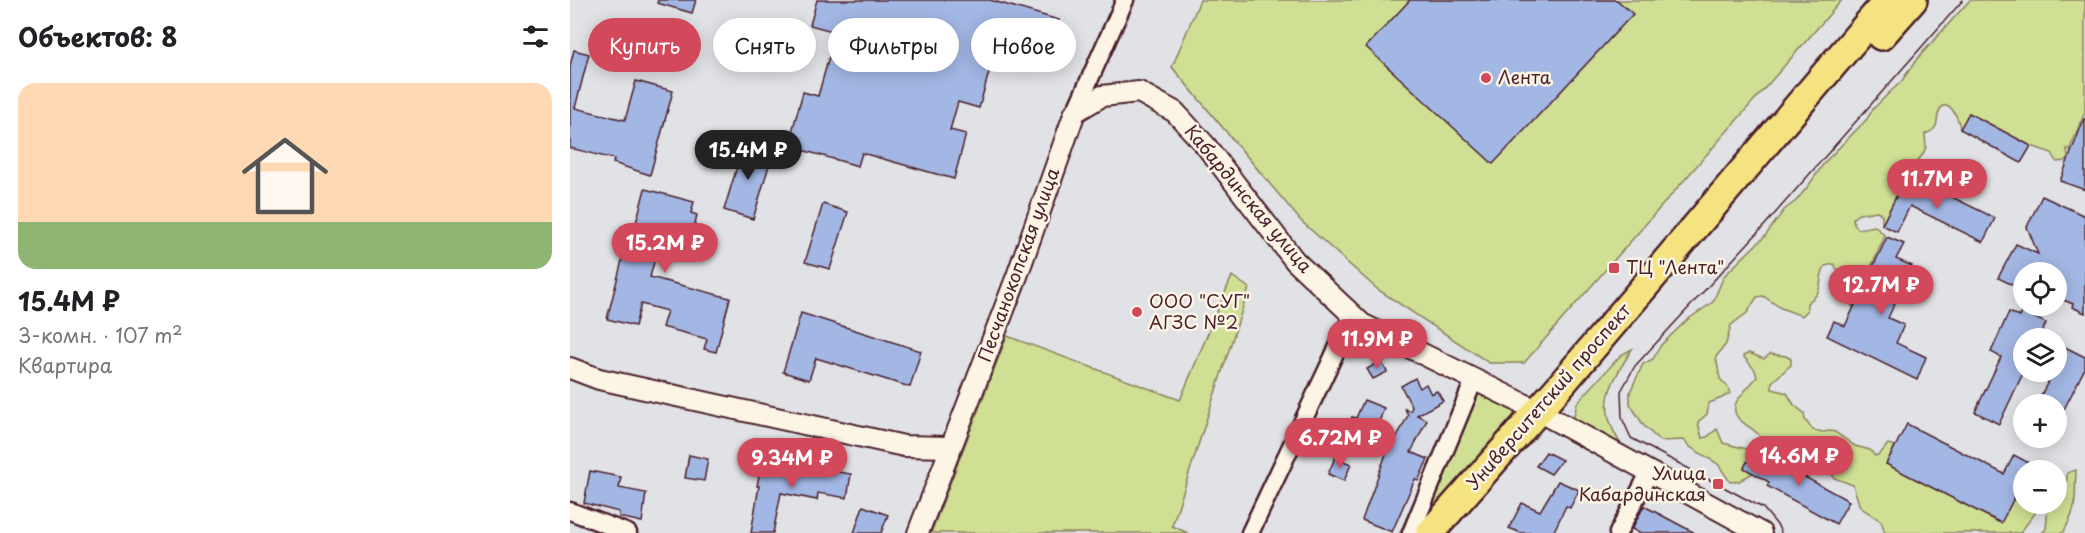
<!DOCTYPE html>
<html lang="ru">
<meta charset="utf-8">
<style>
:root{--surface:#fff;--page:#f2f2f2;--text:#202124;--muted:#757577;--line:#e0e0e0;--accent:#d1495b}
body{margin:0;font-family:"Playpen Sans",sans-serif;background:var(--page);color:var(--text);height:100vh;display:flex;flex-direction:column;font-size:22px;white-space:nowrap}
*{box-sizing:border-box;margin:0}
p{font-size:20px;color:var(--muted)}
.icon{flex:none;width:33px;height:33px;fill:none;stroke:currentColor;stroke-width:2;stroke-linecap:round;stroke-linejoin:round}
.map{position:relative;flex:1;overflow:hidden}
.details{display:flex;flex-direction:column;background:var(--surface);width:570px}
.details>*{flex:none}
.top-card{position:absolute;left:18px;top:18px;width:570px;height:54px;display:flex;gap:12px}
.fabs{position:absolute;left:1443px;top:262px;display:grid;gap:12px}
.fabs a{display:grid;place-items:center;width:54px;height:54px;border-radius:50%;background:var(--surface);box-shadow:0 3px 15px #0003;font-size:30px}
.price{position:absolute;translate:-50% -51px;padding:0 14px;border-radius:21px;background:var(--accent);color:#fff;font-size:20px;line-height:39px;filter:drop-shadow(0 2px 3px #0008)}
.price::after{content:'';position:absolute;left:50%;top:36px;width:18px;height:14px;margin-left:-9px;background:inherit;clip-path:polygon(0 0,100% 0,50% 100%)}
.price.on{background:#222;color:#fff}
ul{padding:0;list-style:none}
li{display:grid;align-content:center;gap:12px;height:318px;padding:0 18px}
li+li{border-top:2px solid var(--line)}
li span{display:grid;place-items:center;height:186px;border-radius:18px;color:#555}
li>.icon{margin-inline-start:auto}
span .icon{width:108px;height:108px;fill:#fffc;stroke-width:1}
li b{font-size:26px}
h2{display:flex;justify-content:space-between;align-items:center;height:72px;padding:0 18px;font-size:26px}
.tag{padding:0 21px;border-radius:27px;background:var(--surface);box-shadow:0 3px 15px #0003;font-size:21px;line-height:54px}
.tag.on{background:var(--accent);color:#fff}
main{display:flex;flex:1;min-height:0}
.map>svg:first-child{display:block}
.green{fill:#cfdf93;stroke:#8c7f5f;stroke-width:1.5}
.building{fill:#a3b7e5;stroke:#4a1f2b;stroke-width:1.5}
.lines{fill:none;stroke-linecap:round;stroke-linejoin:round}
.minor-casing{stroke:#4a1f2b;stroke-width:21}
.tertiary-casing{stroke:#4a1f2b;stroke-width:24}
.trunk-casing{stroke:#4a1f2b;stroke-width:32}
.minor{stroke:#fcf5e5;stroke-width:16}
.tertiary{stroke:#fcf5e5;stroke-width:20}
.trunk{stroke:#f5e382;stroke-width:27}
.tram{stroke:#4a1f2b;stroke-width:1.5}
.poi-dot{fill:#d1495b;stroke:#fcf5e5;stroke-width:2}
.labels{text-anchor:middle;stroke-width:5;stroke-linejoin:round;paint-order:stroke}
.poi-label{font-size:18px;fill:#4a1f2b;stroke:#fcf5e5;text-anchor:start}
.street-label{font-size:18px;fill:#4a1f2b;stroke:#fcf5e5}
</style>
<main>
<section class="details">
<h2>Объектов: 8<svg class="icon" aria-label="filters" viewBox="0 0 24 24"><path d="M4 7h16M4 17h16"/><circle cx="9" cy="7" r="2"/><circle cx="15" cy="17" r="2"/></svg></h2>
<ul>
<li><span style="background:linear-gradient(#ffd9b3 75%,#8fb573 0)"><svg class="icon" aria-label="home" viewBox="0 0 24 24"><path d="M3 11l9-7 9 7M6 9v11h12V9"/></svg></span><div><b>15.4M ₽</b><p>3-комн. · 107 m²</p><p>Квартира</p></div></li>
</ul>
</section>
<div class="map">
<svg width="1515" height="533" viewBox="0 0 1515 533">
<rect width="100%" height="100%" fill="#e1e2e5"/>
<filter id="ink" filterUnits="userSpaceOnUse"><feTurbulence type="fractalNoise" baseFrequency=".0167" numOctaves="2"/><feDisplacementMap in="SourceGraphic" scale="12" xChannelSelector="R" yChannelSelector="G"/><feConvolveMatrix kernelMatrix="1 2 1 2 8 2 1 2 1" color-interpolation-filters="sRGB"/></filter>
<g filter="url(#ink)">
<g class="green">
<path d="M 630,0 L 1272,0 L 954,363 L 919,363 L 807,289 L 731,221 L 602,67 Z"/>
<path d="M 1400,0 L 1515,0 L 1515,112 L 1499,151 L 1497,149 L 1498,158 L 1495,161 L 1487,162 L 1482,153 L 1461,146 L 1399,113 L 1390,129 C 1389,121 1385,112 1379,106 L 1372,106 C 1362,120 1374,127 1355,134 L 1356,147 L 1353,154 L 1337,175 L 1312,225 L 1312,215 L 1307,211 L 1289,214 L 1283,218 L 1284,224 L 1288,229 L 1305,226 L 1315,236 L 1283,307 L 1273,295 L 1268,271 L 1264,264 L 1255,266 C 1246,282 1257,289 1237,303 L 1237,311 L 1232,316 L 1211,308 L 1193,296 L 1187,297 L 1177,313 L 1161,325 L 1156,344 L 1146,357 L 1150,379 L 1158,387 L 1160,393 L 1152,398 L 1139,403 L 1137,414 L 1128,422 L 1132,438 L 1137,437 L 1147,429 L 1153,443 L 1177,449 L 1181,454 L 1174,468 L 1183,473 L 1169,481 L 1160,482 L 1148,464 L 1120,447 L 1114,440 L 1090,441 L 1074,426 L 1060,404 L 1060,392 L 1073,364 L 1083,359 L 1091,345 L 1117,320 L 1143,302 L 1154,276 L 1196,235 L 1214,210 L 1226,201 L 1239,185 L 1254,163 L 1297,119 L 1303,109 L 1320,92 L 1331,82 L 1347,59 Z"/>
<path d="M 662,276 L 679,288 L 602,526 L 618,533 L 361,533 L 437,336 L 610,400 Z"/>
<path d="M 1062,349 C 1035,393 1026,408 1057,454 L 1007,423 L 1004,416 L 1007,403 L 1051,355 Z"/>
<path d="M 1179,353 L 1194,359 L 1200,354 L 1216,356 L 1221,359 L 1221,365 L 1202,382 L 1202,389 L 1217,393 L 1224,405 L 1234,413 L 1235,420 L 1243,430 L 1253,432 L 1260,431 L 1265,432 L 1285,446 L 1300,450 L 1305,456 L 1310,454 L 1318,444 L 1325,446 L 1316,464 L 1430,523 L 1453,479 L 1454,504 L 1472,504 L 1450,533 L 1315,533 L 1311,521 L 1290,507 L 1283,485 L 1264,478 L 1260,469 L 1255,465 L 1241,466 L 1222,455 L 1217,456 L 1208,447 L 1193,444 C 1192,441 1191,438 1189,435 C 1181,425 1159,420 1166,403 C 1167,399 1182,383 1187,377 L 1185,370 L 1173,356 Z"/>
<path d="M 893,389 C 910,394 938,399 946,417 L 851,533 L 830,533 Z"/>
<path d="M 1506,470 C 1504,500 1509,505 1493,533 L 1472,533 L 1476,529 L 1478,505 L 1486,504 L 1487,499 L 1496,494 L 1497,473 Z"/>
</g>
<g class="building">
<path d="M 88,0 L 126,0 L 122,13 L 87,3 Z"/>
<path d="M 247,0 L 420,0 L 489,20 L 476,66 L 425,51 L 409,108 L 388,102 L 380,130 L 396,134 L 384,179 L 292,153 L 288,166 L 218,146 L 233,92 L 248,96 L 266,32 L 240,25 Z"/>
<path d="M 840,0 L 1047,0 L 1063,14 L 923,164 L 796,47 Z"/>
<path d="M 4,50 L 19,54 L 5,108 L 55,120 L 66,81 L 103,91 L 80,175 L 43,163 L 44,159 L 0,148 L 0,66 Z"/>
<path d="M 1399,113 L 1461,146 L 1451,163 L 1390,129 Z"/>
<path d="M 1514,119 L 1515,119 L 1515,190 L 1490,181 Z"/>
<path d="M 174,143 L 203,152 L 183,219 L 154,210 Z"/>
<path d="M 1337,175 L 1425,218 L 1413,242 L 1340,206 L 1327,232 L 1312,225 Z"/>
<path d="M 75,189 L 124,202 L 121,213 L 127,215 L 121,240 L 114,238 L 111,249 L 89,243 L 80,277 L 160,298 L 146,352 L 134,349 L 137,339 L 92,327 L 97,311 L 71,304 L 65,326 L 37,319 L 58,237 L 62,238 Z"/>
<path d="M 1472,196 L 1515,216 L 1515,313 L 1502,307 L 1503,304 L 1486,297 L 1486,273 L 1454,273 L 1454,283 L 1448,280 L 1445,286 L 1428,278 L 1446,244 L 1468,254 L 1457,227 Z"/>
<path d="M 253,204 L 278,212 L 260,269 L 235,262 Z"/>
<path d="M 1317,237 L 1334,244 L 1326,259 L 1342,266 L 1318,318 L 1334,325 L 1326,343 L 1356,357 L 1347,380 L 1257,336 L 1264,321 L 1275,326 Z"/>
<path d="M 1439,312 L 1450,317 L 1452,312 L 1476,323 L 1469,339 L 1454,339 L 1454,371 L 1429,424 L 1405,412 L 1431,357 L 1421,352 Z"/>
<path d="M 231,313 L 351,351 L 340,387 L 246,358 L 239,380 L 213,372 Z"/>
<path d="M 1495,347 L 1515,357 L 1515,368 L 1486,425 L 1486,405 L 1466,405 L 1483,372 L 1486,372 L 1486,364 Z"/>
<path d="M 811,361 L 817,372 L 803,379 L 797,369 Z"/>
<path d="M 845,378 L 850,388 L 856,384 L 861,394 L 867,391 L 873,401 L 847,415 L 857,420 L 841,452 L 858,459 L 848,481 L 845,479 L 822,532 L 792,520 L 820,443 L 823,445 L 838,415 L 835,409 L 840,411 L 842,407 L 831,386 Z"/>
<path d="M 794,400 L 814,408 L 808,425 L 797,420 L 789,437 L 776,432 L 782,417 L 786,418 Z"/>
<path d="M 1337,424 L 1434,474 L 1444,455 L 1461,464 L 1457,471 L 1454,471 L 1454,479 L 1431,523 L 1316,464 Z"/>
<path d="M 976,452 L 992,460 L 981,474 L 966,466 Z"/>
<path d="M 1181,454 L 1207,469 L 1210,464 L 1215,467 L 1222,455 L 1237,463 L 1231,475 L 1279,501 L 1266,524 L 1197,486 L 1199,482 L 1174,468 Z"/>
<path d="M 119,455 L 138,459 L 134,481 L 115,478 Z"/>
<path d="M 765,458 L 781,464 L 774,481 L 758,474 Z"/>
<path d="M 192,460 L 281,474 L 277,498 L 248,493 L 247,500 L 211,493 L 203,533 L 181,533 L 189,486 L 187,486 Z"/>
<path d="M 20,471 L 51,477 L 49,488 L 76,493 L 72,522 L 49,517 L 49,512 L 14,503 Z"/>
<path d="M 988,481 L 1009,490 L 1000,508 L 996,506 L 983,533 L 951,533 L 939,528 L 952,503 L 970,511 Z"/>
<path d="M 293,506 L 318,515 L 311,533 L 284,533 Z"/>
<path d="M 1074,506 L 1125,533 L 1069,533 L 1062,529 Z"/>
</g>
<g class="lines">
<defs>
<g id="minor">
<path d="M 505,112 L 555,0"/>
<path d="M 0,511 L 58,533"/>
<path d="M 680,533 L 783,315"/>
<path d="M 841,533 L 904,380"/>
<path d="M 1048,533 L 1080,471"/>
</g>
<g id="tertiary">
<path d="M 0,368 L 29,379 L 334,446 L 380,447"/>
<path d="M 348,533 L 447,276 L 505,112 L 532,96 L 569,92 L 605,112 L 636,146 L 725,261 L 792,324 L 968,411 L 1191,533"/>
</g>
<g id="trunk">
<path d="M 1311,36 L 1343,0"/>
<path d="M 860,533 L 990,386 L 1318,0"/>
</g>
</defs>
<use href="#minor" class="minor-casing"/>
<use href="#tertiary" class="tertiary-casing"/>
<use href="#trunk" class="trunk-casing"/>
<use href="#minor" class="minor"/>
<use href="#tertiary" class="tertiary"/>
<use href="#trunk" class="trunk"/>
<path class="tram" d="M 1211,533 L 1208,526 L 1193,508 L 1061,438 L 1052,418 L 1051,391 L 1065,366 L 1193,227 L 1393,0"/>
</g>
</g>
<g class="poi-dot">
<circle cx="916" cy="78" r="6"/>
<rect x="1038" y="262" width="12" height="12" rx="3"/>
<circle cx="567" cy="312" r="6"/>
<rect x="1142" y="478" width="12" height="12" rx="3"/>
</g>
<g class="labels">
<g class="poi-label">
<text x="928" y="84">Лента</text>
<text x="1056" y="274">ТЦ "Лента"</text>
<text x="579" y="308">ООО "СУГ"<tspan x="579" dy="21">АГЗС №2</tspan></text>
<text x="1136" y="480" text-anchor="end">Улица<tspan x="1136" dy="21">Кабардинская</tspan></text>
</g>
<g class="street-label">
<text transform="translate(678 199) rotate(50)" y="6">Кабардинская улица</text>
<text transform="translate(449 265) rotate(-70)" y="6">Песчанокопская улица</text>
<text transform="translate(979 397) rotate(-49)" y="6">Университетский проспект</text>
</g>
</g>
</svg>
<div class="fabs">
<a><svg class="icon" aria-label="locate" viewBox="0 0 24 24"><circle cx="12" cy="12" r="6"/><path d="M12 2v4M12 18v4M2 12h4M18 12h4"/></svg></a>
<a><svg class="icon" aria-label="layers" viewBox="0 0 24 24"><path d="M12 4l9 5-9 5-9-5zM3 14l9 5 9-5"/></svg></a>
<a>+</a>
<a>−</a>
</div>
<b class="price on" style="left:178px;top:181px">15.4M ₽</b>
<b class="price" style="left:1367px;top:210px">11.7M ₽</b>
<b class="price" style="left:95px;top:274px">15.2M ₽</b>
<b class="price" style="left:1311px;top:316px">12.7M ₽</b>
<b class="price" style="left:807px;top:370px">11.9M ₽</b>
<b class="price" style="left:770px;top:469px">6.72M ₽</b>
<b class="price" style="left:1229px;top:487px">14.6M ₽</b>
<b class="price" style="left:222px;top:489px">9.34M ₽</b>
<div class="top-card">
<a class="tag on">Купить</a>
<a class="tag">Снять</a>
<a class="tag">Фильтры</a>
<a class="tag">Новое</a>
</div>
</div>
</main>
